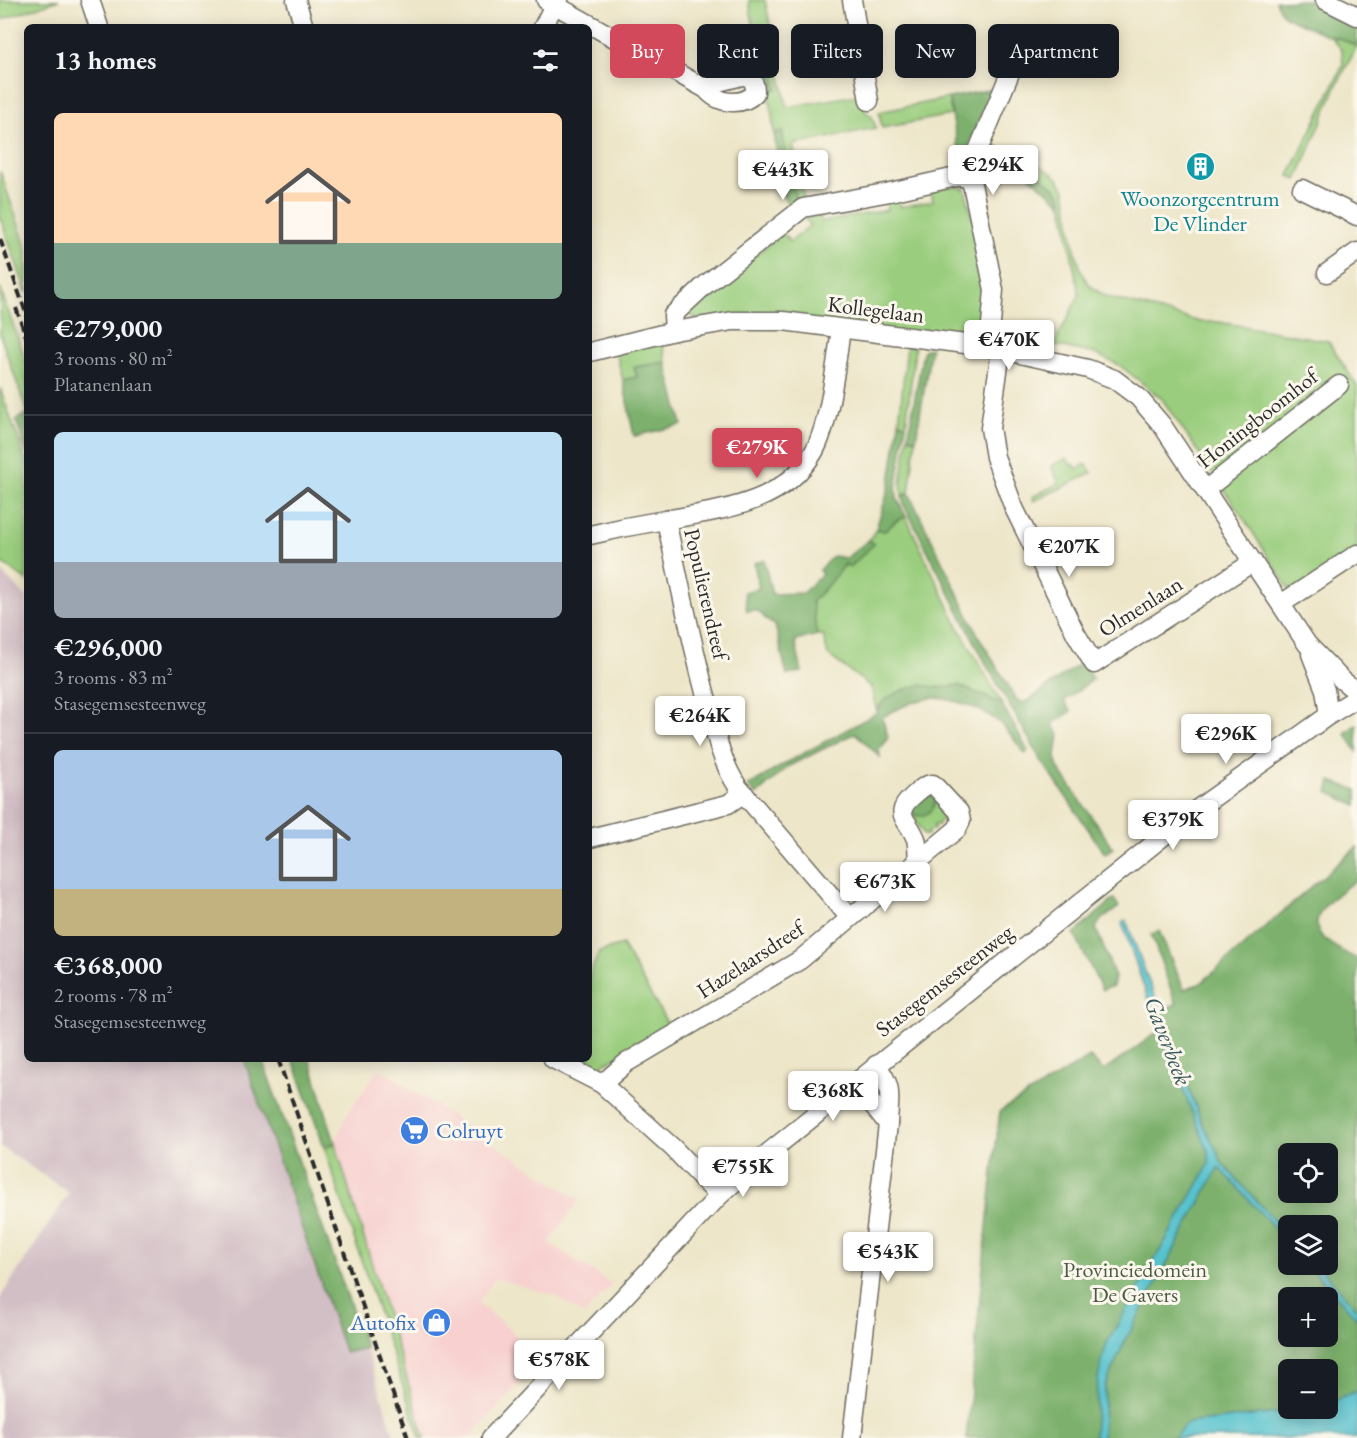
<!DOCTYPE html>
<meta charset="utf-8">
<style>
:root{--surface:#171b24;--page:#20242c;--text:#f1f3f6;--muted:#9ea1a6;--line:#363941;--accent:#d1495b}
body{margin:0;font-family:"EB Garamond",serif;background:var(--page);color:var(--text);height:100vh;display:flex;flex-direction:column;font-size:22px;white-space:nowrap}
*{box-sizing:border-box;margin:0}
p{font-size:20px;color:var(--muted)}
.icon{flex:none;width:33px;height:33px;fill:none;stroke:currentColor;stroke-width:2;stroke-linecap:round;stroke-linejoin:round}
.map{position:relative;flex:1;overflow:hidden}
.side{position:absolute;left:24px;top:24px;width:568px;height:1038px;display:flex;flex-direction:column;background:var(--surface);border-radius:9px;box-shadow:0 3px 15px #0003}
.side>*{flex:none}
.hud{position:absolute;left:610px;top:24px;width:570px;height:54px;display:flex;gap:12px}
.buttons{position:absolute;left:1278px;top:1143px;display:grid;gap:12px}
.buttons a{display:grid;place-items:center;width:60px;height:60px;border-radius:9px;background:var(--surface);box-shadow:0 3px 15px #0003;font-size:30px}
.price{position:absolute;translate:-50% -51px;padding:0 14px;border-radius:6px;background:#fff;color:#222;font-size:20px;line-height:39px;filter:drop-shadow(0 2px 3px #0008)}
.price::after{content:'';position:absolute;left:50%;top:36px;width:18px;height:14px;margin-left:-9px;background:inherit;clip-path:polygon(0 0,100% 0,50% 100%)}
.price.on{background:var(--accent);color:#fff}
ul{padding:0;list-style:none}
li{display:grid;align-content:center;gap:12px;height:318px;padding:0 30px}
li+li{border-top:2px solid var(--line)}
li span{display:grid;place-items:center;height:186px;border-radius:9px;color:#555}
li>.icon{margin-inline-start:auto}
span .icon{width:108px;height:108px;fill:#fffc;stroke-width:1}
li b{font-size:26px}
h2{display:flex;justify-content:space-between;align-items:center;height:72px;padding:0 30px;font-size:26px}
.chip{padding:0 21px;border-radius:9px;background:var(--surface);box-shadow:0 3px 15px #0003;font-size:21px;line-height:54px}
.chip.on{background:var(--accent);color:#fff}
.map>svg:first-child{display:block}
.built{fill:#f7d0cf}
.industrial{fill:#d2bec5}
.green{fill:#9acd7d;stroke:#627c54;stroke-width:1.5}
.forest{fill:#7bb06c;stroke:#536e4c;stroke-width:1.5;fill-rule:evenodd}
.water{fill:#56c2ce;stroke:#40767c;stroke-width:1.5}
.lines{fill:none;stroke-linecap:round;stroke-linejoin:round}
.minor-casing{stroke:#6f6c62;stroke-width:21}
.minor{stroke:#fff;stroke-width:18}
.rail{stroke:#2b2b2b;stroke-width:4;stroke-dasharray:9 4.5;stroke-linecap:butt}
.labels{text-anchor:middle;stroke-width:6;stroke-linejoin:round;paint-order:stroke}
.culture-label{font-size:22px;fill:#0d838f;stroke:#fbf7ec}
.street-label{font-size:22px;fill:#2b2b2b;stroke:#fbf7ec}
.shop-label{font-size:22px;fill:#366cbe;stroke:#fbf7ec;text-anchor:start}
.park-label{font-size:22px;fill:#4c5c44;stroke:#fbf7ec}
.water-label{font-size:24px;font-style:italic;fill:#38585c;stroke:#fbf7ec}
</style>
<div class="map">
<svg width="1357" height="1438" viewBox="0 0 1357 1438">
<rect width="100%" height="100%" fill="#fbf7ec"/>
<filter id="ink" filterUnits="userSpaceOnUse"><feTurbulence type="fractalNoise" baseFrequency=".0167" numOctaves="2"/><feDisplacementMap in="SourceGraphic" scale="12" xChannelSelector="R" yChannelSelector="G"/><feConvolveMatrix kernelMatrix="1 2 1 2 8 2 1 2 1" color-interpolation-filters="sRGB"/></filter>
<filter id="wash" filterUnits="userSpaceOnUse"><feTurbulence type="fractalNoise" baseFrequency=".008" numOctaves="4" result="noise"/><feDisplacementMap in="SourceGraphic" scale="24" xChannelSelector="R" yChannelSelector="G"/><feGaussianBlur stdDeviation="1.35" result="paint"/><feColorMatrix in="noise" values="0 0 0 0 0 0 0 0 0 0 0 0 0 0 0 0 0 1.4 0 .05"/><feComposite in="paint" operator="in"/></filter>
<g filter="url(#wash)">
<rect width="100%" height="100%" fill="#ede6c9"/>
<path class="built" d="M 379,1068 L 579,1200 L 549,1243 L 612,1284 L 584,1315 L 553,1295 L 495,1278 L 478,1303 L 543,1358 L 470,1438 L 425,1438 L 335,1143 L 347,1114 Z"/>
<path class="industrial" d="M 0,571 L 27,597 L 27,1059 L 244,1059 L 345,1353 L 366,1348 L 395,1438 L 0,1438 L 0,1298 L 69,1193 L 0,1146 Z"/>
<g class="green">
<path d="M 0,0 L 59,0 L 0,20 Z"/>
<path d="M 749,0 L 765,0 L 787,107 L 863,94 L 865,111 L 872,117 L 876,128 L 793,145 L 804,198 L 796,202 L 782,132 L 774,133 L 770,100 L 763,97 L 763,91 L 773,67 L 760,69 Z"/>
<path d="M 1332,38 L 1339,38 L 1357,46 L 1335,89 L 1297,180 L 1289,176 L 1343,65 L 1342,50 Z"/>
<path d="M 949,98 L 951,115 L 882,128 L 879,112 Z"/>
<path d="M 1016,156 C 1034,164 1057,170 1065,190 C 1069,213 1074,265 1088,283 C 1093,289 1100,293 1107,297 L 1201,322 L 1219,322 L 1328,341 L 1357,386 L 1357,566 L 1298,604 L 1250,528 L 1162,399 L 1119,365 L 1095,354 L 1054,345 L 1079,295 L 1061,196 L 1056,189 Z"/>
<path d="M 0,171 L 27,249 L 27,294 L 0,217 Z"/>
<path d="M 956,185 L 965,189 C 973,223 997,294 984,327 C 982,333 977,335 971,338 L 699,320 L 694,318 L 688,309 L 783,233 L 790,242 L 810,225 L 803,216 L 819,210 L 822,222 L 887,210 L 885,198 L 897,197 L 900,207 L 933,201 L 931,190 Z"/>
<path d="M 0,288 L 27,364 L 27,411 L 0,335 Z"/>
<path d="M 662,341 L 666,362 L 634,367 L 637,377 L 623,380 L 616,353 Z"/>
<path d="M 907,345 L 915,348 L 906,425 L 899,422 Z"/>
<path d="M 0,388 L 27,464 L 27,581 L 0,561 Z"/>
<path d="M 908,437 L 916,439 L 909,493 L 902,496 L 901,483 Z"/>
<path d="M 1067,458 L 1070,465 L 1074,464 L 1077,469 L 1086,464 L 1092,473 L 1034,501 L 1032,497 L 1059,483 L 1051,466 Z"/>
<path d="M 906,517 L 958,626 L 1002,704 L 958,685 L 948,688 L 931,687 L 904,689 L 883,702 L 878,707 L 877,713 L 871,687 L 828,655 L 823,635 L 817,635 L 811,601 C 821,594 826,583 835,575 C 846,563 860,554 874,544 L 869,540 L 876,529 L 885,531 L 896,521 Z"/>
<path d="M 936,800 L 952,810 L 951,829 L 950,817 L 944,817 L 944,820 L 939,821 L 939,825 L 934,825 L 934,830 L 929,830 L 928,835 L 924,835 L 908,808 Z"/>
<path d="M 622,945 L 670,1028 L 600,1066 L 582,1059 L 590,1059 L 590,974 L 599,952 Z"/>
<path d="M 335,1143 L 425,1438 L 420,1438 L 324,1147 Z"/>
</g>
<g class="forest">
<path d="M 1309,0 L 1357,29 L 1357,46 L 1339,38 L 1331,37 L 1287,17 L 1281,12 L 1276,1 Z"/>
<path d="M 773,67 L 777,89 L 763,91 L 760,69 Z"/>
<path d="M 992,89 L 961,165 L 949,98 Z"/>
<path d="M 782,132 L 796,202 L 789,207 L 782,193 L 774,133 Z"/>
<path d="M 990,143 L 1016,156 L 1056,189 L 1061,195 L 1061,203 L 998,149 L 987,146 Z"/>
<path d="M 931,348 L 916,439 L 908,437 L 923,352 L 925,349 Z"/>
<path d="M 666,362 L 682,425 L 634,436 L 623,380 L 637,377 L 634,367 Z"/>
<path d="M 27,413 L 27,454 L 16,420 Z"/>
<path d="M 899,422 L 906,425 L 896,489 L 897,498 L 906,517 L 896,521 L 885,531 L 876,529 L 889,488 Z"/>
<path d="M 909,493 L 980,639 L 1017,700 L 1023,703 L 1029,700 L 1081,663 L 1093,679 L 1064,701 L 1071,711 L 1053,724 L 1059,735 L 1056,756 L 1058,768 L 1113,848 L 1105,854 L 1041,760 L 988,668 L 904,505 L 902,496 Z"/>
<path d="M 869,540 L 874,544 L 850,567 L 845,564 C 834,576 825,591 812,601 L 817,635 L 795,641 L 802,672 L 787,675 L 775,625 C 760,620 764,607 747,611 L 744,592 L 759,588 L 754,563 L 764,560 L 772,594 L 803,593 L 822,574 L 819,570 L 833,556 L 846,558 Z"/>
<path d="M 920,685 L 940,688 L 958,685 L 1002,704 L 1028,751 L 1025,754 C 1017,744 1010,733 1002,725 C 984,709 956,699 933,698 C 921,698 892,710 882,718 L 888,736 L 886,742 L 879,749 L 880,757 L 855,733 L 789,766 L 756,795 L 748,786 L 788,762 L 877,713 C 880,696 906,689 920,685 Z"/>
<path d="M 1357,724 L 1357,752 L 1345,733 Z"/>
<path d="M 1331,781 L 1357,790 L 1357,806 L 1328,792 Z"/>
<path d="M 930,792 L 936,800 C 933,810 928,816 917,816 L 908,808 Z"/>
<path d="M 1357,847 L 1357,879 C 1339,893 1297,919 1328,942 C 1337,949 1348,954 1357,959 L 1357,1391 L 1328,1404 L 1328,1370 L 1288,1370 L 1288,1408 L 1313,1409 L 1188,1423 L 1174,1438 L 1102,1438 L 1105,1386 L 1125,1341 L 1221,1162 L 1219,1155 L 1201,1121 L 1160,1012 L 1176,1004 L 1151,934 L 1159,931 L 1184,989 L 1201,983 ZM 1288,1154 L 1328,1154 L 1328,1192 L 1288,1192 ZM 1288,1226 L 1328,1226 L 1328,1264 L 1288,1264 ZM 1288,1298 L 1328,1298 L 1328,1336 L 1288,1336 Z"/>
<path d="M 1114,899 L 1119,907 L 1100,921 L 1096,928 L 1115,977 L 1113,986 L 1102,990 L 1074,934 Z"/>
<path d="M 1159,1031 L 1207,1148 L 1210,1163 L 1106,1345 L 1098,1379 L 1094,1438 L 966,1438 C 978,1329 986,1220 1000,1111 L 1090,1057 L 1104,1071 Z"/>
<path d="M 244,1059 L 262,1059 L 366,1348 L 345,1353 Z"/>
<path d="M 293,1059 L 310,1059 L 335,1143 L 324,1147 Z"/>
</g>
<g class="water">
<path d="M 1126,920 L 1201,1121 L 1219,1155 L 1221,1162 L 1288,1235 L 1288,1243 L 1219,1167 L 1125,1341 L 1105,1386 L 1102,1438 L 1094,1438 L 1098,1379 L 1106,1345 L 1210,1163 L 1207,1148 L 1159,1031 L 1122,923 Z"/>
<path d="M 1308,1265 L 1317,1265 L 1319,1267 L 1357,1309 L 1357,1319 Z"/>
<path d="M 1357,1391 L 1357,1438 L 1174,1438 L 1187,1423 L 1313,1409 L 1328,1408 L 1328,1404 Z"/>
</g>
</g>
<g filter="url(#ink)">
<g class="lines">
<defs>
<g id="minor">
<path d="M 90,0 L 99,27"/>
<path d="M 296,0 L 304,27"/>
<path d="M 546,0 L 706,89 C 718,104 742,107 755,93 C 755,84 754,80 746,75 L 710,84 L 706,89"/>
<path d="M 852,0 L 869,101"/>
<path d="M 1325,0 L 1357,16"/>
<path d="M 543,27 L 554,5 L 559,0"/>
<path d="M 1302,189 L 1357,216"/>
<path d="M 1327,273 L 1357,252"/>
<path d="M 674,331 L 673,315 L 704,286 L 803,208 L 890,192 L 956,177 L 967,177"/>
<path d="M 989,347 L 994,290 L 972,184 L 967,177 L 1022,44"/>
<path d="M 1001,350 L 990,428 L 995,457 L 1014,508 L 1076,634 L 1094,664 L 1253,562"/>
<path d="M 590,352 L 674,331 L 733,321 L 783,321 L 989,347 L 1088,369 L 1114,379 L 1138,397 L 1162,425 L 1307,644 L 1342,680 L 1357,692"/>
<path d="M 1205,490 L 1339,385"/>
<path d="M 666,520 C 679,580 691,641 707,700 C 715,731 720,760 738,787 L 850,918"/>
<path d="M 590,535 C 615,529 640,524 665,520 C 719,510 782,505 813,453 C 830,425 836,362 841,329"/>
<path d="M 1281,604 L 1357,554"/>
<path d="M 1311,654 L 1325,690 L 1329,715"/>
<path d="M 590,838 L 728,804 L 744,793"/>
<path d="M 553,1059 L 602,1084 L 673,1148 L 719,1196"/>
<path d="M 855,1082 L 888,1124"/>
<path d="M 602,1084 L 626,1063 L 800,960 L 957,829 L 961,821 L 959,812 L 933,784 C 925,784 920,790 914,795 C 891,815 908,818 916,839 C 918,846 917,856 918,863"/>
<path d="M 491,1438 L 719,1196 L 758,1161 L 1196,810 L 1329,715 L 1357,698"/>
<path d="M 852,1438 L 888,1124 C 889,1097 894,1087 876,1065"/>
</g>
</defs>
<use href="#minor" class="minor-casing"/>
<use href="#minor" class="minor"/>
<g class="rail">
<path d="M 0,239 L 27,316"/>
<path d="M 16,308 L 27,339"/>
<path d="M 278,1059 L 408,1438"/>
</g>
</g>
</g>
<defs>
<symbol id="building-disc" viewBox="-11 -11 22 22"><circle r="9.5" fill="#0f9aa8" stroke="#fbf7ec"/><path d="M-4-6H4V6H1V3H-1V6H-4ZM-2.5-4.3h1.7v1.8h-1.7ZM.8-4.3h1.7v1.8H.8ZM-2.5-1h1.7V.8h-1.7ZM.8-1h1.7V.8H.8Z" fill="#fff"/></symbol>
<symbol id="supermarket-disc" viewBox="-11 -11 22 22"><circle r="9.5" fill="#3f7fe0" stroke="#fbf7ec"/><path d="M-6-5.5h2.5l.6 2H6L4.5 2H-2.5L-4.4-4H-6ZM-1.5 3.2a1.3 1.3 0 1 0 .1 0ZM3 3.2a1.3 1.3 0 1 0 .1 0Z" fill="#fff"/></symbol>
<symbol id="shop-disc" viewBox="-11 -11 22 22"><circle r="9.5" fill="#3f7fe0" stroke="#fbf7ec"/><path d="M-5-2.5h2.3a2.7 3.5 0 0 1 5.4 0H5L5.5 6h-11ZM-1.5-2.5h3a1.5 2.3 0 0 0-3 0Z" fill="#fff"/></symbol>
</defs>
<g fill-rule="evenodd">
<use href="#building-disc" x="1184" y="150" width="33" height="33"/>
<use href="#supermarket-disc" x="398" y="1114" width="33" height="33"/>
<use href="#shop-disc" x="420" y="1306" width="33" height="33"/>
</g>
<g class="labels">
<g class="culture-label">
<text x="1200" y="206">Woonzorgcentrum<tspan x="1200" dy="25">De Vlinder</tspan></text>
</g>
<g class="street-label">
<text transform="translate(876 309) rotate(7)" y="8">Kollegelaan</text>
<text transform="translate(1257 418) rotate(-38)" y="8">Honingboomhof</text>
<text transform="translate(707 594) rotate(77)" y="8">Populierendreef</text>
<text transform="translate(1140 606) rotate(-32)" y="8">Olmenlaan</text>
<text transform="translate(750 959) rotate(-33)" y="8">Hazelaarsdreef</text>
<text transform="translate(944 980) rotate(-38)" y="8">Stasegemsesteenweg</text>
</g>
<g class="shop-label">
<text x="436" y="1138">Colruyt</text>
<text x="416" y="1330" text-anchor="end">Autofix</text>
</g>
<g class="park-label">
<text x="1135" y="1277">Provinciedomein<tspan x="1135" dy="25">De Gavers</tspan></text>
</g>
<g class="water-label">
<text transform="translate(1168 1041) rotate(69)" y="8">Gaverbeek</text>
</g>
</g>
</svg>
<div class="buttons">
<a><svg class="icon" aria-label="locate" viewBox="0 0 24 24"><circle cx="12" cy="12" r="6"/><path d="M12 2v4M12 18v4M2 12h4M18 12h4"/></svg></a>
<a><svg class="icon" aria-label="layers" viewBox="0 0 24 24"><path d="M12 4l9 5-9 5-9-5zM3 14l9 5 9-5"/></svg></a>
<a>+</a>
<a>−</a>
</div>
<b class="price" style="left:993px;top:196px">€294K</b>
<b class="price" style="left:783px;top:201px">€443K</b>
<b class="price" style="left:1009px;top:371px">€470K</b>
<b class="price on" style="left:757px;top:479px">€279K</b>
<b class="price" style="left:1069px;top:578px">€207K</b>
<b class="price" style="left:700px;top:747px">€264K</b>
<b class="price" style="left:1226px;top:765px">€296K</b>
<b class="price" style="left:1173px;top:851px">€379K</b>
<b class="price" style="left:885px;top:913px">€673K</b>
<b class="price" style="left:833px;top:1122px">€368K</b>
<b class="price" style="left:743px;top:1198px">€755K</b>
<b class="price" style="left:888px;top:1283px">€543K</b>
<b class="price" style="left:559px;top:1391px">€578K</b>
<div class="hud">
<a class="chip on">Buy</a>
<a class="chip">Rent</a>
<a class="chip">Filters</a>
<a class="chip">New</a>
<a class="chip">Apartment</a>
</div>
<section class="side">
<h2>13 homes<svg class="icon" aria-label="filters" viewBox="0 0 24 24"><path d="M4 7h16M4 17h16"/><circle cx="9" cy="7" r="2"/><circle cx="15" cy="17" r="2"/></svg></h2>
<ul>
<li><span style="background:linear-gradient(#ffd9b3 70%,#7fa58c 0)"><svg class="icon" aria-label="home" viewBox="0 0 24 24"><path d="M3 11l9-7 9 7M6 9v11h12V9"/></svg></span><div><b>€279,000</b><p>3 rooms · 80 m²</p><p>Platanenlaan</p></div></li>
<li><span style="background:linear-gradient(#bfe0f5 70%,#9aa5b1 0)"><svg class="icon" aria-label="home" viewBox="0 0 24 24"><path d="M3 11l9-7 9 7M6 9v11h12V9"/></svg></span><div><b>€296,000</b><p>3 rooms · 83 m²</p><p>Stasegemsesteenweg</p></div></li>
<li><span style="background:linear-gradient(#a9c7e8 75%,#c2b280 0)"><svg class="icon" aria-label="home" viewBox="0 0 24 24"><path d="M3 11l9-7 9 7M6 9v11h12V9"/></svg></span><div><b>€368,000</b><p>2 rooms · 78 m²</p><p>Stasegemsesteenweg</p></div></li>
</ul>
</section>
</div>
